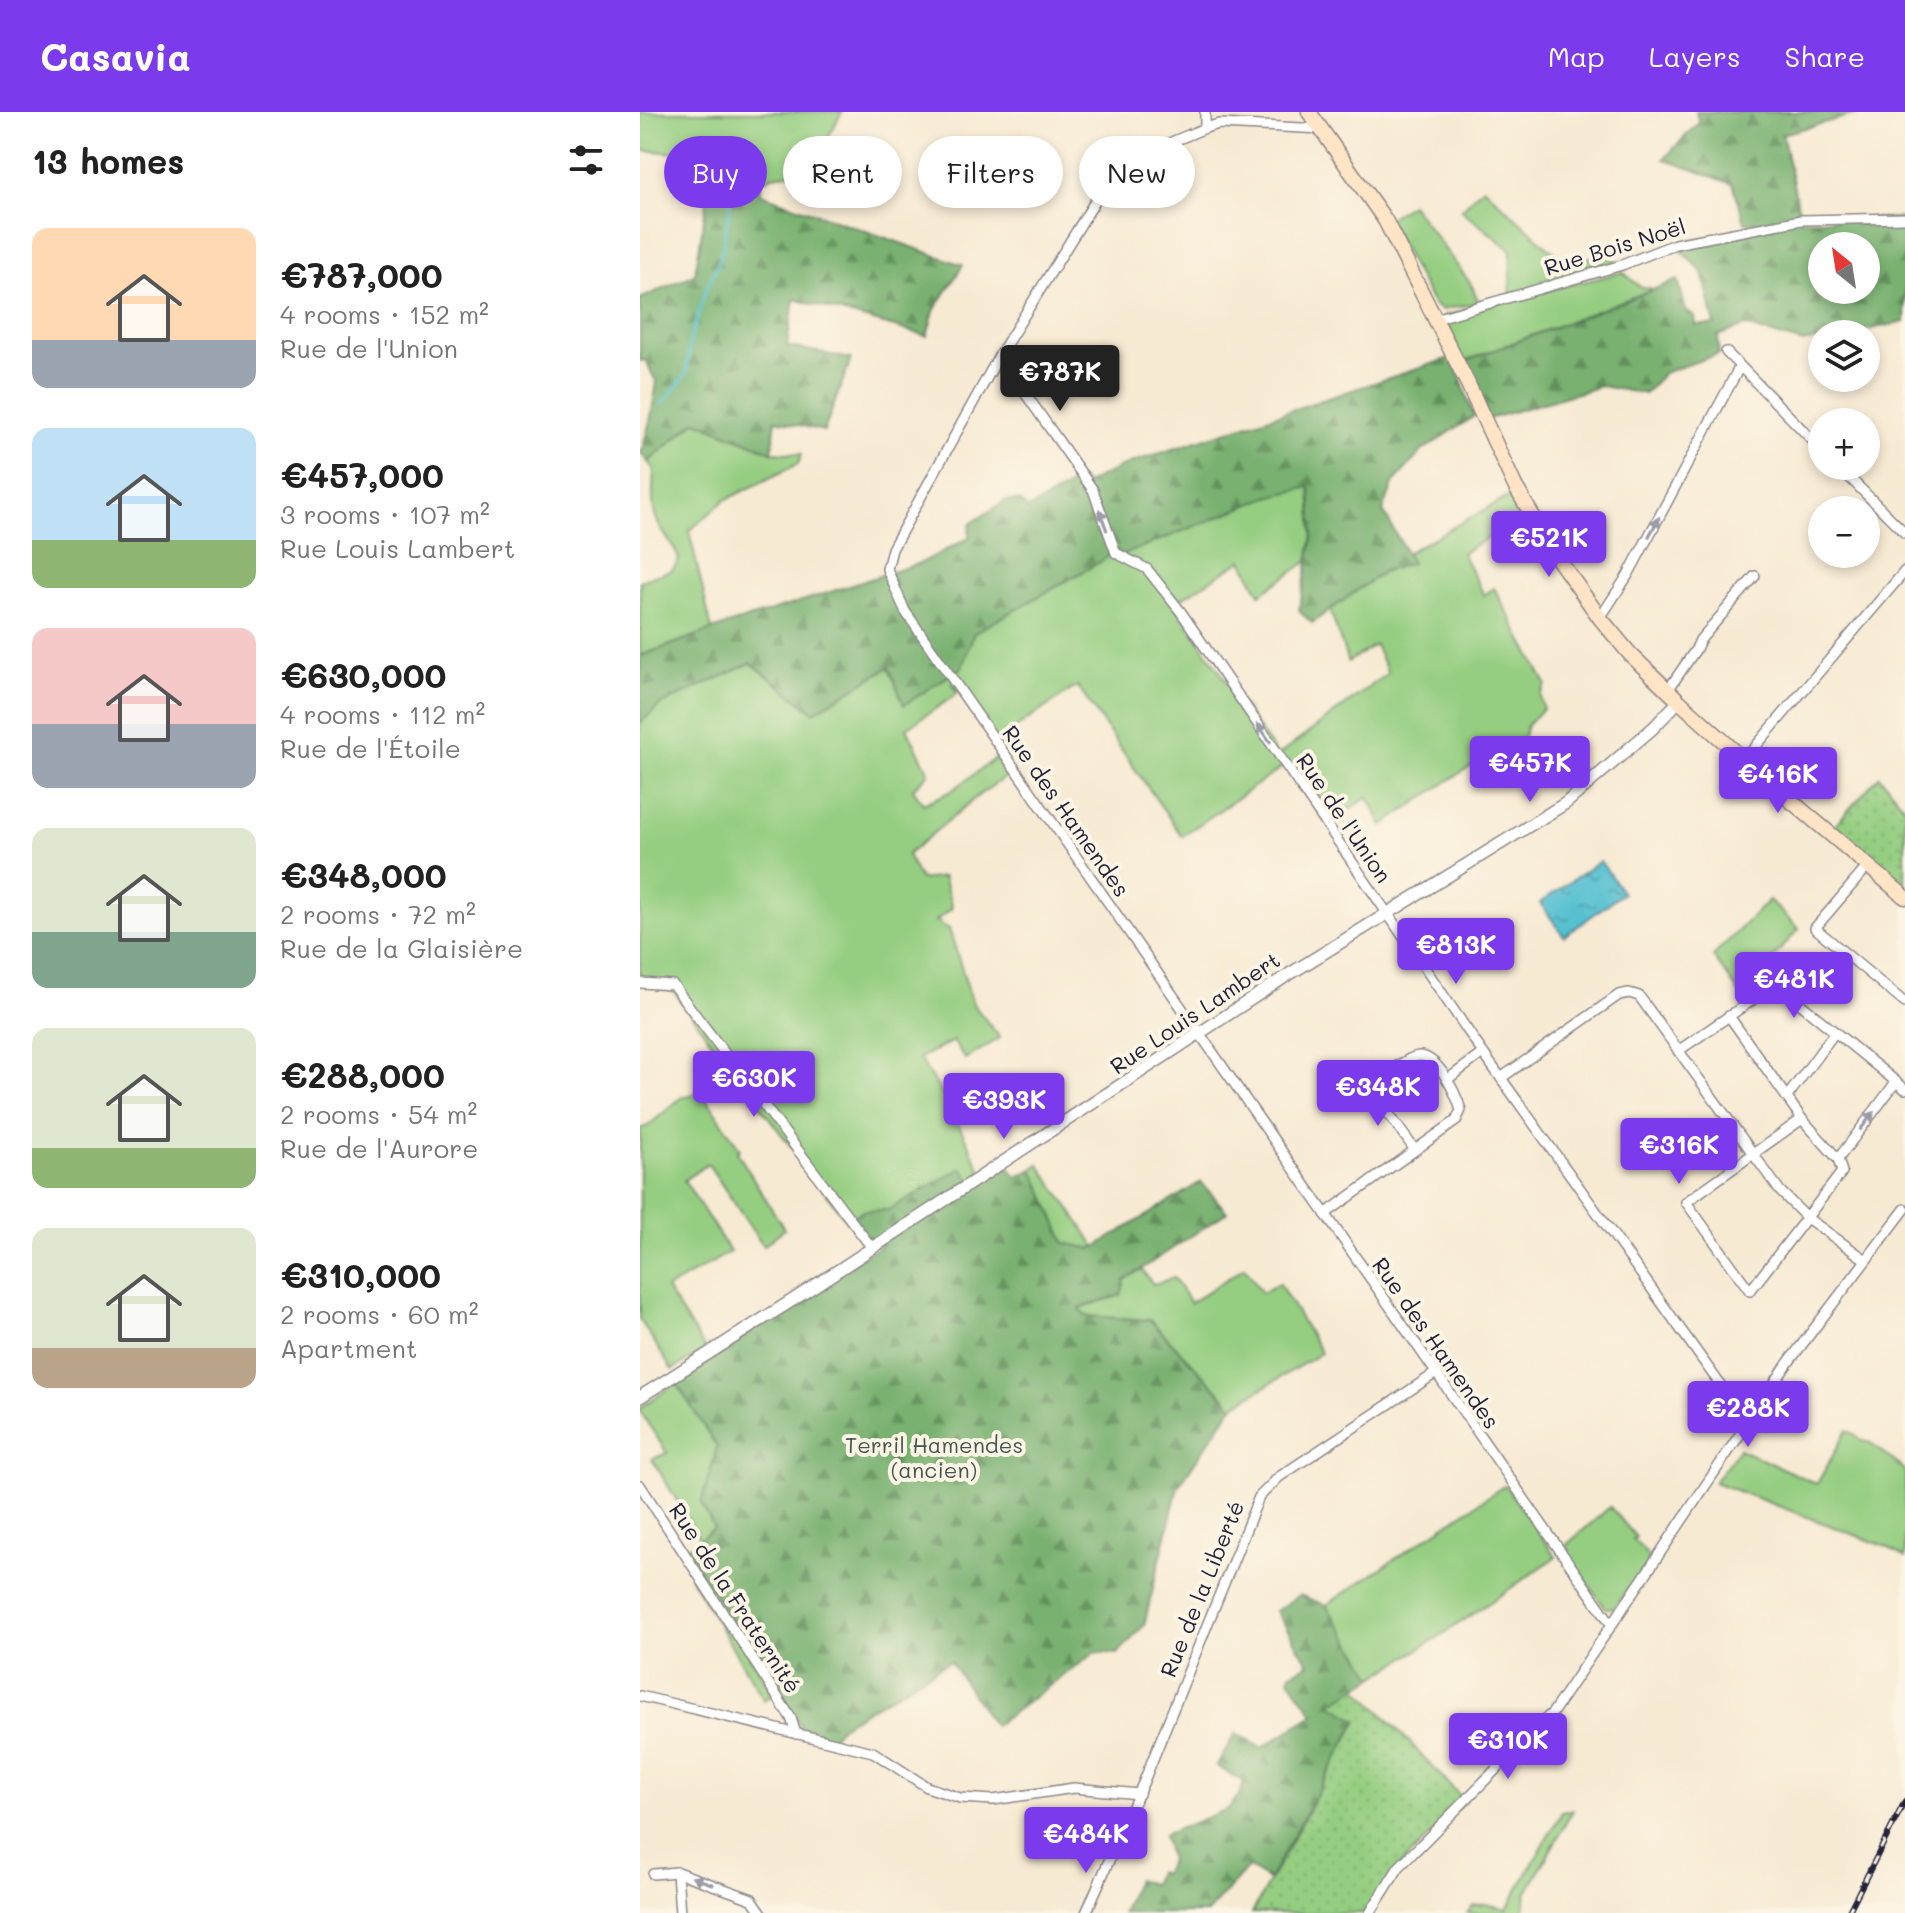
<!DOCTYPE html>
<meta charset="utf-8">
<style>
:root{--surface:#fff;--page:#f2f2f2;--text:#222;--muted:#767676;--accent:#7c3aed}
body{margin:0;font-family:Mali,sans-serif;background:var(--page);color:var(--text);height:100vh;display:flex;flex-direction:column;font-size:30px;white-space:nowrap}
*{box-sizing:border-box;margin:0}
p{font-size:26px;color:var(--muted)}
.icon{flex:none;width:44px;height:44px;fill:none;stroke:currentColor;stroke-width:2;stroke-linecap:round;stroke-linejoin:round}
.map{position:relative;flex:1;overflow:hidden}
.panel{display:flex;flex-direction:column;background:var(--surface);width:640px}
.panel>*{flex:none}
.banner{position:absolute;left:24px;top:24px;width:760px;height:72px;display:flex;gap:16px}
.needle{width:52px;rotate:330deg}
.buttons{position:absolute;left:1168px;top:120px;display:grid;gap:16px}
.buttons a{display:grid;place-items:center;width:72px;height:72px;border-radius:50%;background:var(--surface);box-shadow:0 4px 12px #0003;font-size:40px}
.price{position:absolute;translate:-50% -68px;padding:0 18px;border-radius:8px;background:var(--accent);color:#fff;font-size:26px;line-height:52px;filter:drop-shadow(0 2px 4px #0008)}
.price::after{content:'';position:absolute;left:50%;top:48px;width:24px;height:18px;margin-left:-12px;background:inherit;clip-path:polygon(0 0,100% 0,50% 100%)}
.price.active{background:#222;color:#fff}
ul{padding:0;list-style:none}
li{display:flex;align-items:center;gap:24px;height:200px;padding:0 32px}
li span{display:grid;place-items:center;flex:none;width:224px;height:160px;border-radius:16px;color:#555}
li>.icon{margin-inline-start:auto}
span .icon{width:96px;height:96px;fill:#fffc;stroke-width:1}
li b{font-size:34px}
h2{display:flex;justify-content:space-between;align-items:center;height:96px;padding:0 32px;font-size:34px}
.tag{padding:0 28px;border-radius:36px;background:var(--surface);box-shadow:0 4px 12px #0003;font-size:28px;line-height:72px}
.tag.active{background:var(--accent);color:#fff}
header{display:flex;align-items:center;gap:48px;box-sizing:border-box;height:112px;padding:0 40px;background:var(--accent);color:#fff}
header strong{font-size:38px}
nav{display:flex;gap:44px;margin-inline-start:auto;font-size:28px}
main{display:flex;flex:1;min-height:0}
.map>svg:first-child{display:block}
.grass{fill:#95ce81;stroke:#5c785e;stroke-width:2}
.forest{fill:url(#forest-firs);stroke:#4d6a55;stroke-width:2;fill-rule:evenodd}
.park{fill:url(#park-dots);stroke:#5c785e;stroke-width:2}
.water{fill:url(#water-ripples);stroke:#3c7186;stroke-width:2}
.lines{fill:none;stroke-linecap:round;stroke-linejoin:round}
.stream{stroke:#55c0d0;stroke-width:3}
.minor-casing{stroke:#8c8687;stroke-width:12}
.tertiary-casing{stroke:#8c8687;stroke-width:14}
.secondary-casing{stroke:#8c8687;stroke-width:17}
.minor{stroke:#fff;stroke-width:9}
.tertiary{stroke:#fff;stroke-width:11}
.secondary{stroke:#ffe4c6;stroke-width:14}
.rail-casing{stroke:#22223b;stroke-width:6}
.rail{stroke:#fcf5e5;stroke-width:3;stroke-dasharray:9;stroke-linecap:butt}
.oneway{fill:#9c9ca7}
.labels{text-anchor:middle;stroke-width:8;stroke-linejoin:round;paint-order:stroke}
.street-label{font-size:22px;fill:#22223b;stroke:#fcf5e5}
.park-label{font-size:22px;fill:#445650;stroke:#fcf5e5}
</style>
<header>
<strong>Casavia</strong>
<nav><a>Map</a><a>Layers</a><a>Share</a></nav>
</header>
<main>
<section class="panel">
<h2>13 homes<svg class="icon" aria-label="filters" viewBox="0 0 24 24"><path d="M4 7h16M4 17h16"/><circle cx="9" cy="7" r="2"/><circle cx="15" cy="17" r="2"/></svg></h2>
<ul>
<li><span style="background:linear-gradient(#ffd9b3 70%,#9aa5b1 0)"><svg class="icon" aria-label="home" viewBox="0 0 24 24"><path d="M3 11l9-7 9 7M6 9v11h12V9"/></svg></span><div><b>€787,000</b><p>4 rooms · 152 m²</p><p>Rue de l'Union</p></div></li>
<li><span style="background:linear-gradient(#bfe0f5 70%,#8fb573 0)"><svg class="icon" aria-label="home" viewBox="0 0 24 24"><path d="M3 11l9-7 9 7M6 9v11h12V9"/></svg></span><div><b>€457,000</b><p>3 rooms · 107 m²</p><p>Rue Louis Lambert</p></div></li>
<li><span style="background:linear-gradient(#f6c9c9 60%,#9aa5b1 0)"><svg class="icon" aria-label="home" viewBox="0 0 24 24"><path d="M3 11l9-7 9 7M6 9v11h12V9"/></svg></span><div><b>€630,000</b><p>4 rooms · 112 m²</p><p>Rue de l'Étoile</p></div></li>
<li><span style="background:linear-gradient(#dfe7d0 65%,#7fa58c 0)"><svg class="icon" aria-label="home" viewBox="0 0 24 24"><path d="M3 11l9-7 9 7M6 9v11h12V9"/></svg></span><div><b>€348,000</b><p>2 rooms · 72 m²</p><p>Rue de la Glaisière</p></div></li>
<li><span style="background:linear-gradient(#dfe7d0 75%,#8fb573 0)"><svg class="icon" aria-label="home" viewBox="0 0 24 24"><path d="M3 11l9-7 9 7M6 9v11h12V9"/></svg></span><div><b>€288,000</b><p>2 rooms · 54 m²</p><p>Rue de l'Aurore</p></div></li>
<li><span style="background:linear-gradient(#dfe7d0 75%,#b9a48a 0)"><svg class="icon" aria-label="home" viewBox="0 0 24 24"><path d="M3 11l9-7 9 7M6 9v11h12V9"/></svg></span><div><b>€310,000</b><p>2 rooms · 60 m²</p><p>Apartment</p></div></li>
</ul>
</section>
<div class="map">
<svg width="1265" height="1801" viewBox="0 0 1265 1801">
<defs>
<pattern id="forest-firs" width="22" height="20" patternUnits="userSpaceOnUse" patternTransform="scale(2)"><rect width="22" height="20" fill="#78b16f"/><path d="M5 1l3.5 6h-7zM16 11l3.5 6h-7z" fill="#62905c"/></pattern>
<pattern id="park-dots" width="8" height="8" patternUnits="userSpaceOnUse" patternTransform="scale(2)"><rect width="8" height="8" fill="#95ce81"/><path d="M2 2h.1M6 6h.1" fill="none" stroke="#80b170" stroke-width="1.8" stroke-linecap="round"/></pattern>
<pattern id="water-ripples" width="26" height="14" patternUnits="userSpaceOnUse" patternTransform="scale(2)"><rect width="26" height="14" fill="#55c0d0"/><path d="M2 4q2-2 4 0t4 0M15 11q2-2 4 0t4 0" fill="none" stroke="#469caa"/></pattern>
</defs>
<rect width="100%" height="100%" fill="#fcf5e5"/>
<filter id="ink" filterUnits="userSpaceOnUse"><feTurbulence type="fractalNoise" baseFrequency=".0125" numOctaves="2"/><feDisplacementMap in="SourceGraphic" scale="16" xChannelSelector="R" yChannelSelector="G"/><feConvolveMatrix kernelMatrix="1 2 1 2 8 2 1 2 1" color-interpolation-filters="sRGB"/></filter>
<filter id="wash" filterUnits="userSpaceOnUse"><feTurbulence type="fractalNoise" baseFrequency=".006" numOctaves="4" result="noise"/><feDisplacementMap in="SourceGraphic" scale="32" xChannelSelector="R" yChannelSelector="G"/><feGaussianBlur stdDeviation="1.8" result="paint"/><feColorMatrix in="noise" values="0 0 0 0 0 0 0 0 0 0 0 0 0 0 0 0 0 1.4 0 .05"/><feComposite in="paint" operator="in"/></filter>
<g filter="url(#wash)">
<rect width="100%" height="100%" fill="#f7ead3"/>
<g class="grass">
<path d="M 0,0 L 202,0 L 184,33 L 180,57 L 132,64 L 121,70 L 124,60 L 92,46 L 54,22 L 49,32 L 53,42 L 0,38 Z"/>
<path d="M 843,75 L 925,151 L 966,142 L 982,153 L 870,183 L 871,138 L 821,98 Z"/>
<path d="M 771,92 L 831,172 L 839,191 L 801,198 L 793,192 L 747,107 Z"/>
<path d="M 983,160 L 1000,175 L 1014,177 L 823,250 L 804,204 Z"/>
<path d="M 56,309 L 132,340 L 162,342 L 158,352 L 85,388 L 49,419 L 72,518 L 0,544 L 0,469 L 32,458 L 39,448 C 36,434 26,427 20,415 C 10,397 13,378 14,358 L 8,350 Z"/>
<path d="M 670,374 L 673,423 L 668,449 L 620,482 L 602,448 L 539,488 L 524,477 L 644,654 L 542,724 L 437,574 L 355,630 L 311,568 L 317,582 L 267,616 L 289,661 L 273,677 L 283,692 L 310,680 L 359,644 L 371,661 L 339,683 L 267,743 L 280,768 L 303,765 L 312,796 L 296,809 L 309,817 L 333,892 L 360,926 L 325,947 L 313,929 L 279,946 L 309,993 L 344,1064 L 334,1074 L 322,1056 L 248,1098 L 223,1099 L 207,1109 L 34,880 L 0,869 L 0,611 L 20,593 L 111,551 L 174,600 L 249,555 L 264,592 L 321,555 L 334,521 L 465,447 L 474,437 L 628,385 Z"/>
<path d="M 872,383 L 882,406 L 822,441 L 844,483 L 854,476 L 906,572 L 900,584 L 903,597 L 887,613 L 884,624 L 820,661 L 743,713 L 728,685 L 687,712 L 639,643 L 748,561 L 735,533 L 708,550 L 690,498 L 744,459 L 771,451 L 766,441 Z"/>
<path d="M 1129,788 L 1159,817 L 1100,882 L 1073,844 Z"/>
<path d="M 62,980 L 100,1037 L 97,1040 L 144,1117 L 123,1134 L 68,1052 L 44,1068 L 90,1140 L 26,1177 L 66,1238 L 32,1258 L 0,1208 L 0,1017 L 8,1014 L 42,985 Z"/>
<path d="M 399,1052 L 456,1135 L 452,1137 L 425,1132 L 393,1057 Z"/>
<path d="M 605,1155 L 622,1181 L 639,1171 L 681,1241 L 593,1294 L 510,1208 L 444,1204 L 440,1196 L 481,1183 L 484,1168 L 501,1157 L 513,1172 L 534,1166 L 550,1191 Z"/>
<path d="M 36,1271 L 78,1336 L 75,1416 L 60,1427 L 12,1347 L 27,1341 L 0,1299 L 0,1296 Z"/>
<path d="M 1207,1318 L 1223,1329 L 1229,1330 L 1265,1358 L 1265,1446 L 1247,1435 L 1074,1370 L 1099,1337 L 1177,1372 Z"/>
<path d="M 865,1373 L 916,1445 L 808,1519 L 734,1565 L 685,1494 Z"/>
<path d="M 970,1395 L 996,1425 L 993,1427 L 1005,1440 L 1010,1450 L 973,1496 L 965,1496 L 923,1436 Z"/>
<path d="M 60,1459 L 129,1576 L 130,1585 L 124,1588 L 50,1465 Z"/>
<path d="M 933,1698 L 886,1782 L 883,1801 L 827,1801 L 833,1794 L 846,1792 L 867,1797 L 922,1700 Z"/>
</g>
<g class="forest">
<path d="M 1056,0 L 1225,0 L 1142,22 L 1161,108 L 1265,106 L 1265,210 L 1206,222 L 1182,222 L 1182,227 L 1163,231 L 1105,214 L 1078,224 L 1079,242 L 1023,261 L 1005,282 L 961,274 L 848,307 L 823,250 L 1038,168 L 1046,199 L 1055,205 L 1056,213 L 1075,213 L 1063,161 L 1035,132 L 1152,108 L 1105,111 L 1093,72 L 1024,47 L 1059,10 ZM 1182,134 L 1226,134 L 1226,178 L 1182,178 Z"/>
<path d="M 54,21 L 92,47 L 125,61 L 121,70 L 121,82 L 323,153 L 294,199 L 287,224 L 154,187 L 147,234 L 211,247 L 184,319 L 136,308 L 132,340 L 56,309 L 8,350 L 1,341 L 10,309 L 17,271 L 5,248 L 0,249 L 0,187 L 55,162 L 71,64 L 55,48 L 49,32 Z"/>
<path d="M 813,245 L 834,304 L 782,339 L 754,370 L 743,399 L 772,451 L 744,459 L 672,511 L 659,499 L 673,423 L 670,375 L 628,385 L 483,443 L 474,437 L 465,447 L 334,521 L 322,555 L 264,593 L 249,555 L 174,600 L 111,551 L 20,593 L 0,611 L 0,544 L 72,518 L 283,450 L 329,426 L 330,412 L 365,389 L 380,389 L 388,397 L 441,367 L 445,372 L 490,351 Z"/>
<path d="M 366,1053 L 377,1065 L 393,1057 L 425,1131 L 452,1137 L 561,1070 L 587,1100 L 485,1168 L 481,1183 L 440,1196 L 445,1204 L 510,1208 L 593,1294 L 538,1375 L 504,1513 L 478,1542 L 456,1540 L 354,1614 L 310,1549 L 201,1614 L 191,1627 L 159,1620 L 160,1613 L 46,1437 L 74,1416 L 61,1392 L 77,1335 L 36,1271 L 39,1266 L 242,1132 L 228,1127 L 212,1106 L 223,1099 L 248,1098 L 322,1056 L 335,1074 Z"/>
<path d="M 659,1483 L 686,1493 L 734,1565 L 692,1592 L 718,1607 L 629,1768 L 608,1755 L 567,1801 L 482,1801 L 496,1768 L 512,1772 L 518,1760 L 523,1762 L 530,1748 L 523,1723 L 588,1697 L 600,1682 L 604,1670 L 576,1654 L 596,1621 L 622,1636 L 674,1602 L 649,1567 L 651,1561 L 669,1552 L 636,1499 Z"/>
</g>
<g class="park">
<path d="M 1239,664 L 1265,695 L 1265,779 L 1230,749 L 1195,713 Z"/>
<path d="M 717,1575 L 825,1689 L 759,1755 L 730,1801 L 612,1801 L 718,1608 L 691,1592 Z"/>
</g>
<path class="water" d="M 960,749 L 983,781 L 924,824 L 900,791 Z"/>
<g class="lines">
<path class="stream" d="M 22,292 L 46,262 L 50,229 L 65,180 L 81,145 L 93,79"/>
</g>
</g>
<g filter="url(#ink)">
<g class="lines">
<defs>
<g id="minor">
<path d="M 565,16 L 565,0"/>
<path d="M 683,17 L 579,12 L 565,16 L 503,42 L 479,57 L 462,78 L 359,244 L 252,437 L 247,457 L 265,499 L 972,1513"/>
<path d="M 795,207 L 982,153 L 1035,132 L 1161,108 L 1265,106"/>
<path d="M 1086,240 L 1100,254"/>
<path d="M 359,244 L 453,378 L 476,441 L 507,457 L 541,500 L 843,941 L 1107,1310"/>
<path d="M 1198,354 L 1265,421"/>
<path d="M 960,506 L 988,463 L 1100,254 L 1182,338"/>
<path d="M 1028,578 L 1056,537 L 1060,528 L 1115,464"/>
<path d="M 1105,647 L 1265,459"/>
<path d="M 1228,754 L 1175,816 L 1265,891"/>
<path d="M 0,871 L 33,873 L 232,1136"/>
<path d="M 1089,904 L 1162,1007 L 1198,1047 L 1202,1060 L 1110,1179 L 1046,1090 L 1162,1007"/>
<path d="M 1038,939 L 1136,872 L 1265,977"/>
<path d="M 721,964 L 775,1038"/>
<path d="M 861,966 L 979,883 L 989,881 L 999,884 L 1140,1079 L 1167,1106 L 1226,1148"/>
<path d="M 808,967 L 843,941"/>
<path d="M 1147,985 L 1195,920"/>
<path d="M 1198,1047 L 1256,970"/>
<path d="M 685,1102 L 816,1009 L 821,998 C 816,982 799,944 779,944 C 766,945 740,967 729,975"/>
<path d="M 0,1373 L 151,1606 L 156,1622"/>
<path d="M 0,1584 L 233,1640 L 287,1675 L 320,1686 L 353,1688 L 434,1676 L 499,1682"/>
<path d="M 13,1762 L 37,1760"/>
<path d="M 40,1801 L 37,1760 L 112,1787 L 122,1801"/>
<path d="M 446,1801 L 504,1669 L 619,1385 L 639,1365 L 796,1261"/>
<path d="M 730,1801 L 759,1755 L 913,1600 L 1148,1251 L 1265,1097"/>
</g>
<path id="tertiary" d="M 0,1285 L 156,1186 L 648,863 L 926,691 L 1013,616 L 1039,589"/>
<path id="secondary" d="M 669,0 L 745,108 L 827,270 L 875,374 L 916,444 L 960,506 L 990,542 L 1039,589 L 1131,672 L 1265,785"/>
</defs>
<use href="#minor" class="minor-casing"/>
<use href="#tertiary" class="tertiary-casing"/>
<use href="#secondary" class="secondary-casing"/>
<use href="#minor" class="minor"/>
<use href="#tertiary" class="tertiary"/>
<use href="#secondary" class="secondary"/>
<defs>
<path id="rail" d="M 1208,1801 L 1265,1689"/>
</defs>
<use href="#rail" class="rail-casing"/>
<use href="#rail" class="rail"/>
</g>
<defs><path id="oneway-solid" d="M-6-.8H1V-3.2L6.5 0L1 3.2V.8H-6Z" transform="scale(2)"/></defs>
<g class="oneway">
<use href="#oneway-solid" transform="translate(463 408) rotate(-110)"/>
<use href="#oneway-solid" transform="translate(1014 415) rotate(-62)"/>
<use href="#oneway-solid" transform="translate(624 621) rotate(-125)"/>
<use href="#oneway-solid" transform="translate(1227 1009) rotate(-53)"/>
<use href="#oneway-solid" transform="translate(63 1769) rotate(-160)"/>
</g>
</g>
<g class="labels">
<g class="street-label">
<text transform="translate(975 135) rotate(-17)" y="8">Rue Bois Noël</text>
<text transform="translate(426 699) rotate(55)" y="8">Rue des Hamendes</text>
<text transform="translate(704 706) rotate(56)" y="8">Rue de l'Union</text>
<text transform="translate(555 901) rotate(-34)" y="8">Rue Louis Lambert</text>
<text transform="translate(796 1231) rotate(55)" y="8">Rue des Hamendes</text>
<text transform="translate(562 1477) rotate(-68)" y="8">Rue de la Liberté</text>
<text transform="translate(95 1486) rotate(57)" y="8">Rue de la Fraternité</text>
</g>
<g class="park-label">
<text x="294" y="1341">Terril Hamendes<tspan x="294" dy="25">(ancien)</tspan></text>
</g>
</g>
</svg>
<div class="buttons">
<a><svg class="needle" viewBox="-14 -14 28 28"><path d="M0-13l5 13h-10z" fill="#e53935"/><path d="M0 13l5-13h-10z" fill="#767676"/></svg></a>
<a><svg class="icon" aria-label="layers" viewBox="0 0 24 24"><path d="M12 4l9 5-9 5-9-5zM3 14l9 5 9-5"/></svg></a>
<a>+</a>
<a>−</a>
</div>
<b class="price active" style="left:420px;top:301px">€787K</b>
<b class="price" style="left:909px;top:467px">€521K</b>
<b class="price" style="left:890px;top:692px">€457K</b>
<b class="price" style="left:1138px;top:703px">€416K</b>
<b class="price" style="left:816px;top:874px">€813K</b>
<b class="price" style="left:1154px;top:908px">€481K</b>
<b class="price" style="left:114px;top:1007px">€630K</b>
<b class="price" style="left:738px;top:1016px">€348K</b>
<b class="price" style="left:364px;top:1029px">€393K</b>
<b class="price" style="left:1039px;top:1074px">€316K</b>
<b class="price" style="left:1108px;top:1337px">€288K</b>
<b class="price" style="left:868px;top:1669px">€310K</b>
<b class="price" style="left:446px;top:1763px">€484K</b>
<div class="banner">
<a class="tag active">Buy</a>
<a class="tag">Rent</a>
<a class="tag">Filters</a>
<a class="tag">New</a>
</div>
</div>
</main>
